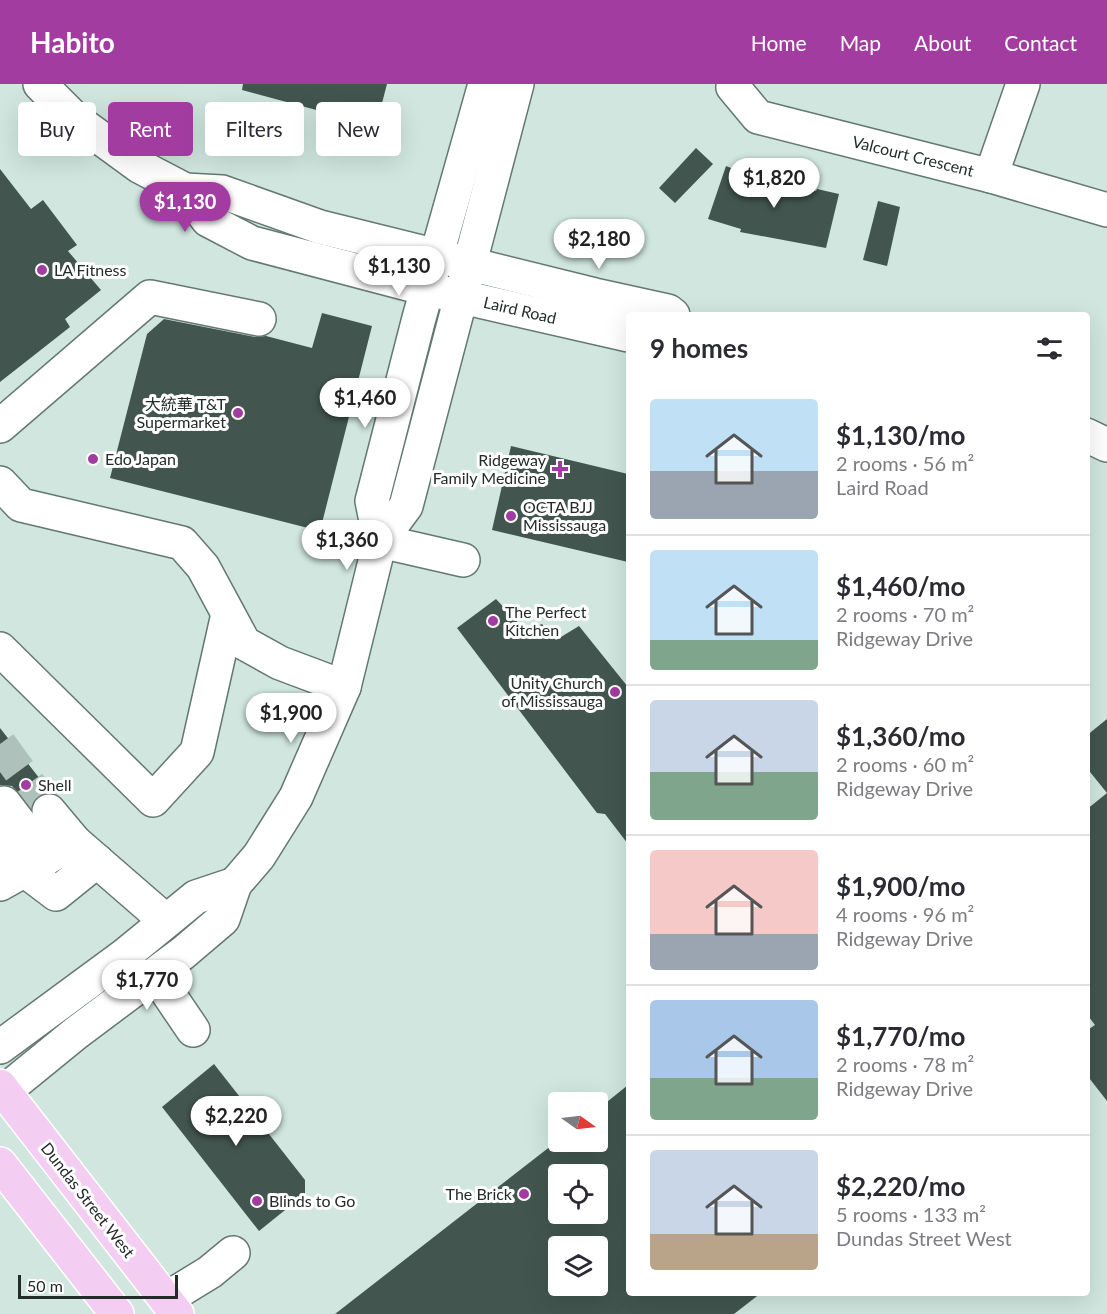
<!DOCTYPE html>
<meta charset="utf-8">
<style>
:root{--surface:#fff;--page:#f7f7f7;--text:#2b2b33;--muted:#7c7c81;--line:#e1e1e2;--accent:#a23ca1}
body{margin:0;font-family:Lato,"Noto Sans SC",sans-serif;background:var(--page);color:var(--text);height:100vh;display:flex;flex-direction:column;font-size:22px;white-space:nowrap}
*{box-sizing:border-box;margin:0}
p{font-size:20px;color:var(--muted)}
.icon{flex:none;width:33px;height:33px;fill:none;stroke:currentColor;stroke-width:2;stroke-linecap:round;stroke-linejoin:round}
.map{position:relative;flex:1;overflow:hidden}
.sheet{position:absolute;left:626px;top:228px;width:464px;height:984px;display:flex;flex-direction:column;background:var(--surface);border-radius:6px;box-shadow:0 6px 24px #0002}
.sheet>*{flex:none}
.guide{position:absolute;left:18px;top:18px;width:518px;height:54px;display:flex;gap:12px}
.needle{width:39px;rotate:104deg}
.fabs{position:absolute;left:548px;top:1008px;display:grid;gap:12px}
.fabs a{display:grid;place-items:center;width:60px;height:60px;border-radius:6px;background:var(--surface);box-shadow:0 6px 24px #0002;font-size:30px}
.scale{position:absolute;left:18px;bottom:15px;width:160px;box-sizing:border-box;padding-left:6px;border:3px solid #242c2a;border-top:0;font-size:16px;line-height:21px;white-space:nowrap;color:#242c2a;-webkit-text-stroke:4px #fff;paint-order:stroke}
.price{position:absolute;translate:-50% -51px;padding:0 14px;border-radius:21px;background:#fff;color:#222;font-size:20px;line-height:39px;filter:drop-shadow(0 2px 3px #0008)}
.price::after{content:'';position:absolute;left:50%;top:36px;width:18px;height:14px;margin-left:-9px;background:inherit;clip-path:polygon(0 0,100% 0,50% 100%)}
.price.on{background:var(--accent);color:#fff}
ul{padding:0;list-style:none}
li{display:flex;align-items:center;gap:18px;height:150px;padding:0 24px}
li+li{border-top:2px solid var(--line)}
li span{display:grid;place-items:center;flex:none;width:168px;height:120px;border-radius:6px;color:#555}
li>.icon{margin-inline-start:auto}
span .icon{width:72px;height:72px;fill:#fffc;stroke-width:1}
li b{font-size:26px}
h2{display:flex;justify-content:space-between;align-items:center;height:72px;padding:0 24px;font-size:26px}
.chip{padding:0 21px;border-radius:6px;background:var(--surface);box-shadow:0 6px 24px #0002;font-size:21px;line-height:54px}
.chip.on{background:var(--accent);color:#fff}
header{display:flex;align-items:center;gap:36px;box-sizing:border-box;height:84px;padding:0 30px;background:var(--accent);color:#fff}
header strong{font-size:28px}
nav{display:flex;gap:33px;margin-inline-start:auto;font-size:21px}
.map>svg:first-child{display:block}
.building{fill:#42554f;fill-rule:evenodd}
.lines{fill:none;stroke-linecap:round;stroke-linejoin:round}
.minor-tunnel{stroke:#aec1bb;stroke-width:33;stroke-dasharray:33 16;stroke-linecap:butt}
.minor-casing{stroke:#647872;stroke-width:36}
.major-casing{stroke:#fff;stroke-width:36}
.minor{stroke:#fff;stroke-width:33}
.major{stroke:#f4cef2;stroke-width:33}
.poi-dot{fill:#a23ca1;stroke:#fff;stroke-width:2}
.labels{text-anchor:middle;stroke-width:6;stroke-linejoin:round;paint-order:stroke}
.street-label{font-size:16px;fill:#242c2a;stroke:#fff}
.poi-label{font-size:16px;fill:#242c2a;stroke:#fff;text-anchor:start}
</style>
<header>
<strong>Habito</strong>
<nav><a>Home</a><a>Map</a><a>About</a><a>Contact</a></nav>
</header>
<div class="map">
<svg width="1107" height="1230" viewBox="0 0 1107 1230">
<rect width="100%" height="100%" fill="#d0e6df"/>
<g class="building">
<path d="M 243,0 L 387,0 L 376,42 L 242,6 Z"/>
<path d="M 696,64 L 713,80 L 675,119 L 659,104 Z"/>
<path d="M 726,82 L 754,93 L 755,91 L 816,107 L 817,105 L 839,110 L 826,164 L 740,148 L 741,145 L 708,135 Z"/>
<path d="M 0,85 L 31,125 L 43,116 L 77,161 L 68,167 L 101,206 L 65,235 L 70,243 L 0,298 Z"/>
<path d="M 878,117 L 900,123 L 887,182 L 863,176 Z"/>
<path d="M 322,229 L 372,242 L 320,447 L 110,394 L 147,250 L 164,235 L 255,253 L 266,252 L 312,264 Z"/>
<path d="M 511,362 L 628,390 L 628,478 L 492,446 Z"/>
<path d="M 496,515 L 526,547 L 542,540 L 556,556 L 579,542 L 628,603 L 628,760 L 605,730 L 597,729 L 457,544 Z"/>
<path d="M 1107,635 L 1107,1017 L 1086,990 L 1086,947 L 1095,941 L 1086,929 L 1086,726 L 1107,709 L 1086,683 L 1086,652 Z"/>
<path d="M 0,644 L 51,709 L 37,712 L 31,724 L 12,702 L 0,701 Z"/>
<path d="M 214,980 L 305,1096 L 305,1110 L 259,1147 L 162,1023 Z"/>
<path d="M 628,1001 L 628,1209 L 761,1209 L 734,1230 L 335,1230 L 556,1058 L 597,1058 L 597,1026 ZM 558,1090 L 597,1090 L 597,1130 L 558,1130 ZM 558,1162 L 597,1162 L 597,1202 L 558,1202 Z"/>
</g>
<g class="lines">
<path class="minor-tunnel" d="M 0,660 L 49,727"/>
<defs>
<g id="minor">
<path d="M 40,0 L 76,36 L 139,82 L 185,106 L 222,108 L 320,143 L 595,211 L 668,227 L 673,231"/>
<path d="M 734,0 L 733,3 L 758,33 L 991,92 L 1107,126"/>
<path d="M 991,92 L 1023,0"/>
<path d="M 185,106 L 208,136 L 252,159 L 427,205 L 628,251"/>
<path d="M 0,342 L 150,213 L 259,235"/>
<path d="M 1086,351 L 1107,361"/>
<path d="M 0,399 L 21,421 L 182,459 L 203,483 L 244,559 L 280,579 L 344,603"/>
<path d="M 380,457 L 372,417 L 419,234 L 485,0"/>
<path d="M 380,457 L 463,476"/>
<path d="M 0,565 L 153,716 L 197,668 L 228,530"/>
<path d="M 4,719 L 46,774"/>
<path d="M 49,727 L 75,758"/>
<path d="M 0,757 L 23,785 L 56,810 L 97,777"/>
<path d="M 0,800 L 75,758 L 166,837"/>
<path d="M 155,890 L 193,946"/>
<path d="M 0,963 L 125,871 L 196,813 L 235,800"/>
<path d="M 0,1011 L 76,949 L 183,869 L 223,835 L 235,800 L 259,772 L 296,713 L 344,603 L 380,457 L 406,422 L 517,0"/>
<path d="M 166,1215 L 210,1188 L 233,1169"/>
</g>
<g id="major">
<path d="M 0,1002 L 177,1230"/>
<path d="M 0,1080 L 117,1230"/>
</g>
</defs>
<use href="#minor" class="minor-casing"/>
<use href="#major" class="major-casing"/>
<use href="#minor" class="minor"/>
<use href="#major" class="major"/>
</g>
<g class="poi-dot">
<circle cx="42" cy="186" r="6"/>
<circle cx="238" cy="329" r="6"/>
<circle cx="93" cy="375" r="6"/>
<path d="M557 376h6v6h6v6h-6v6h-6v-6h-6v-6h6z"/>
<circle cx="511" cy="432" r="6"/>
<circle cx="493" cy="537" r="6"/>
<circle cx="615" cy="608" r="6"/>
<circle cx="26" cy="701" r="6"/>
<circle cx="524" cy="1110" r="6"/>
<circle cx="257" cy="1117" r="6"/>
</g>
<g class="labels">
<g class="street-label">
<text transform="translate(913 72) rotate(14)" y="6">Valcourt Crescent</text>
<text transform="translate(520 226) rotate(13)" y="6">Laird Road</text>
<text transform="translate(88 1116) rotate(52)" y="6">Dundas Street West</text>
</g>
<g class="poi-label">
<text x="54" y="192">LA Fitness</text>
<text x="226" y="326" text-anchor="end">大統華 T&amp;T<tspan x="226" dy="18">Supermarket</tspan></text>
<text x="105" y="381">Edo Japan</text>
<text x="546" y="382" text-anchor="end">Ridgeway<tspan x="546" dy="18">Family Medicine</tspan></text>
<text x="523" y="429">OCTA BJJ<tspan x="523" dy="18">Mississauga</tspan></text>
<text x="505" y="534">The Perfect<tspan x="505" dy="18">Kitchen</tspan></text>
<text x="603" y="605" text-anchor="end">Unity Church<tspan x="603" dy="18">of Mississauga</tspan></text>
<text x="38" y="707">Shell</text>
<text x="512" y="1116" text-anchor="end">The Brick</text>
<text x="269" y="1123">Blinds to Go</text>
</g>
</g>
</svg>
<div class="fabs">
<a><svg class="needle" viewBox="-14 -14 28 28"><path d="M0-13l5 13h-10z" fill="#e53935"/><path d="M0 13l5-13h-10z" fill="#7c7c81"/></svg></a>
<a><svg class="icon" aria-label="locate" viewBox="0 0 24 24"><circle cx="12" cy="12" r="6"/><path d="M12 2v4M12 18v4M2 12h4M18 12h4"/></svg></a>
<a><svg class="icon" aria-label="layers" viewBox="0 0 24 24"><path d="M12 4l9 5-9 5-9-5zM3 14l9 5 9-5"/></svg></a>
</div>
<div class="scale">50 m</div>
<b class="price" style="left:774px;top:125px">$1,820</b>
<b class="price on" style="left:185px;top:149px">$1,130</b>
<b class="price" style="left:599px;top:186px">$2,180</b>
<b class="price" style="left:399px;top:213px">$1,130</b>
<b class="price" style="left:365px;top:345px">$1,460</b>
<b class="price" style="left:347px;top:487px">$1,360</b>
<b class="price" style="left:291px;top:660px">$1,900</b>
<b class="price" style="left:147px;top:927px">$1,770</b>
<b class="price" style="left:236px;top:1063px">$2,220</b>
<div class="guide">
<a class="chip">Buy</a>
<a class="chip on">Rent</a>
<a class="chip">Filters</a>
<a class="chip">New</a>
</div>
<section class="sheet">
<h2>9 homes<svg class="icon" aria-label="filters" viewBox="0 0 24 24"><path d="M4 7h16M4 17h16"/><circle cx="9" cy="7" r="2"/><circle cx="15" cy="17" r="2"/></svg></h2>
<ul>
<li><span style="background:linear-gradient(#bfe0f5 60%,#9aa5b1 0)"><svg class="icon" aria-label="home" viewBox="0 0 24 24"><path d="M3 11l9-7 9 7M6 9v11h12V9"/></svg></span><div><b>$1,130/mo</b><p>2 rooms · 56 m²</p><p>Laird Road</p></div></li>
<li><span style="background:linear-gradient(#bfe0f5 75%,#7fa58c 0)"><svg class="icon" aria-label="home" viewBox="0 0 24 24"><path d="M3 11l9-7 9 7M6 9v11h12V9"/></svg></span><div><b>$1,460/mo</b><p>2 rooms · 70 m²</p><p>Ridgeway Drive</p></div></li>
<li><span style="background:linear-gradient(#c9d6e8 60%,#7fa58c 0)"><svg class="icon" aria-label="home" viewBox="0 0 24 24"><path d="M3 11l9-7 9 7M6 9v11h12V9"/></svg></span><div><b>$1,360/mo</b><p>2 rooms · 60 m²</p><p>Ridgeway Drive</p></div></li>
<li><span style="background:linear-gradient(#f6c9c9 70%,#9aa5b1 0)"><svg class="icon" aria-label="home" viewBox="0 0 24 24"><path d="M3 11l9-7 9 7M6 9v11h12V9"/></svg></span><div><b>$1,900/mo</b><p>4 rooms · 96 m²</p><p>Ridgeway Drive</p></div></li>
<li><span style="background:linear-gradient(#a9c7e8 65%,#7fa58c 0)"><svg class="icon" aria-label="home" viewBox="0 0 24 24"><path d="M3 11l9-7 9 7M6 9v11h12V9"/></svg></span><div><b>$1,770/mo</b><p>2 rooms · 78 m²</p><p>Ridgeway Drive</p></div></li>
<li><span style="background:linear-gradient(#c9d6e8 70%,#b9a48a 0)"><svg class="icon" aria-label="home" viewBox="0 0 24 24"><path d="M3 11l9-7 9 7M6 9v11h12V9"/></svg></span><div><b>$2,220/mo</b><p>5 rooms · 133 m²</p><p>Dundas Street West</p></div></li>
</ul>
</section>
</div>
